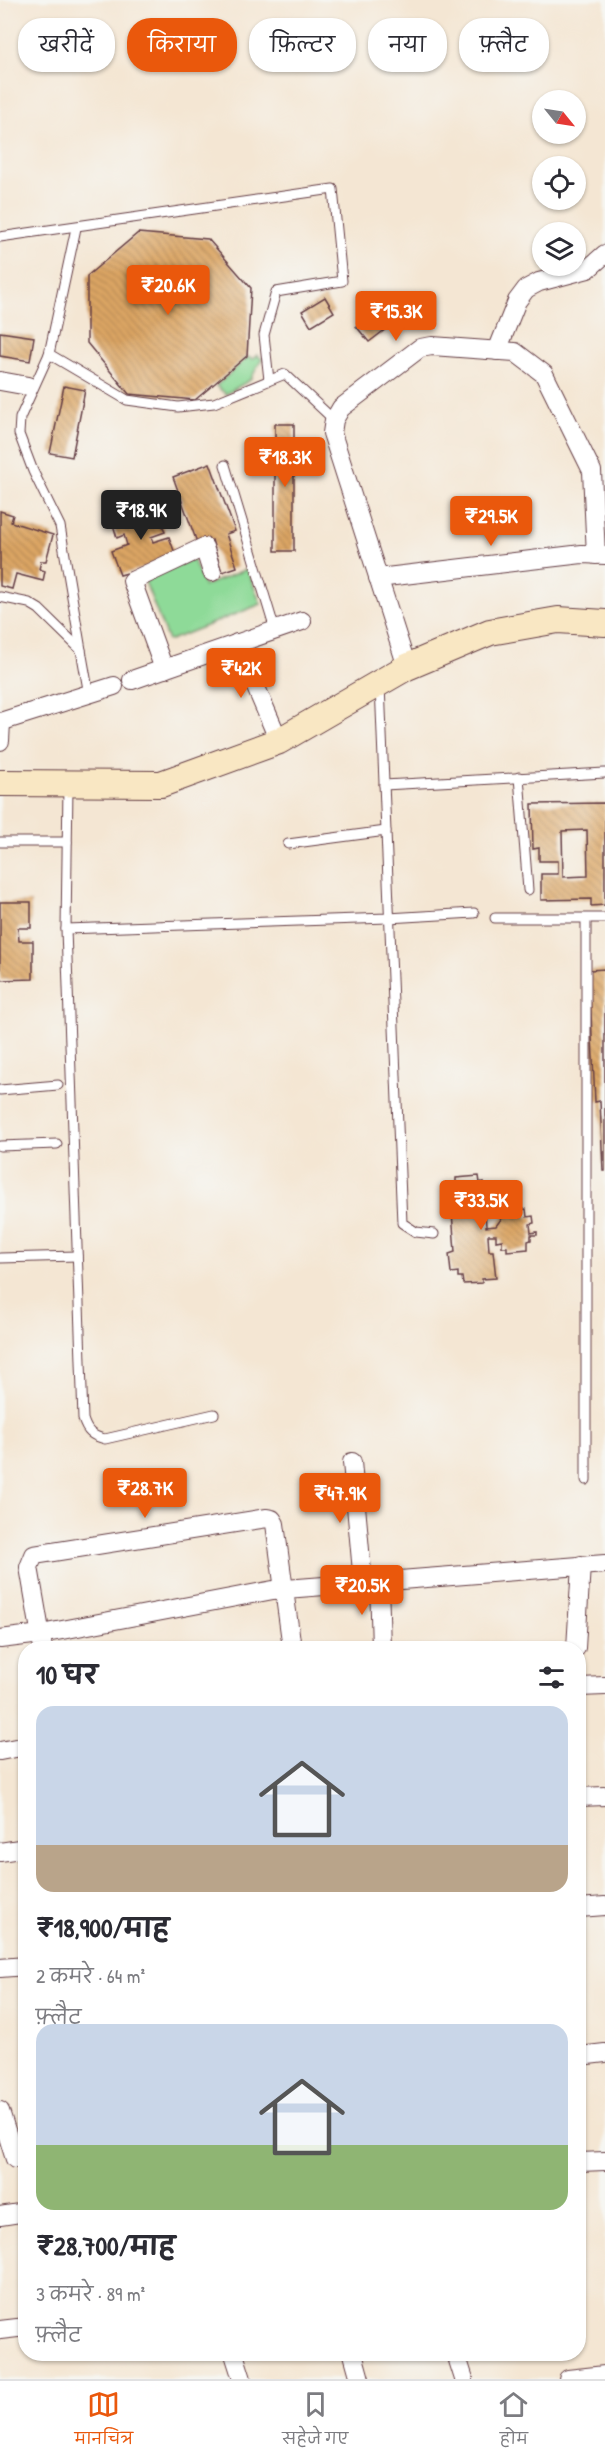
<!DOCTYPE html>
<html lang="hi">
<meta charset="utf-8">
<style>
:root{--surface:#fff;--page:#f2f2f3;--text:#2b2b33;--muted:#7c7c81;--line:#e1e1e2;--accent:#ea580c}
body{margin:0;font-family:"Patrick Hand","Playpen Sans Deva",sans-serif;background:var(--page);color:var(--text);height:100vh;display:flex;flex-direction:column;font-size:22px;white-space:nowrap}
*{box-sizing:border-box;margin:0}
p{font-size:20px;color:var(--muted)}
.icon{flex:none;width:33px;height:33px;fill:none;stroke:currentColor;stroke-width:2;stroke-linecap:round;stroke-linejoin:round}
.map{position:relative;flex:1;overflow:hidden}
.drawer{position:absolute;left:18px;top:1641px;width:568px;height:720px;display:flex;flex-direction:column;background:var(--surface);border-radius:24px;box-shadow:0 2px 4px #0004}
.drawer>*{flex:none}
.banner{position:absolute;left:18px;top:18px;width:570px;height:54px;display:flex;gap:12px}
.needle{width:39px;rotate:120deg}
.tools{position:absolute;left:532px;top:90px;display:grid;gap:12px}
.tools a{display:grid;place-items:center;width:54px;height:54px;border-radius:50%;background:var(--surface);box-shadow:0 2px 4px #0004;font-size:30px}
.price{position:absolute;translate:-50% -51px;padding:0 14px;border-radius:6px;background:var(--accent);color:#fff;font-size:20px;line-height:39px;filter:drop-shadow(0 2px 3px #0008)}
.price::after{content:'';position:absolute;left:50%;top:36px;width:18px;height:14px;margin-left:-9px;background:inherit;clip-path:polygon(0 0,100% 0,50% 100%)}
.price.on{background:#222;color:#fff}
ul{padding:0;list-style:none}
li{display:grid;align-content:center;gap:12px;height:318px;padding:0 18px}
li span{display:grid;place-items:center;height:186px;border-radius:18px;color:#555}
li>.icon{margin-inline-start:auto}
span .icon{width:108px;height:108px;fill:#fffc;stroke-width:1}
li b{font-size:26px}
h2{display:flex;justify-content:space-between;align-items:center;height:72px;padding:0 18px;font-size:26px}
.pill{padding:0 21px;border-radius:24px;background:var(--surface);box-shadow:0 2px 4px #0004;font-size:21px;line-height:54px}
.pill.on{background:var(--accent);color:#fff}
.menu{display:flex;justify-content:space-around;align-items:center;height:84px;border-top:2px solid var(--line);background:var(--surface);font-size:16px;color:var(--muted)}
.menu a{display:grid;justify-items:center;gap:3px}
.menu .on{color:var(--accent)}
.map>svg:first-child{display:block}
.grass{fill:#8eda98;stroke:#6c7c62;stroke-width:1.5}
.building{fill:url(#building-back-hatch);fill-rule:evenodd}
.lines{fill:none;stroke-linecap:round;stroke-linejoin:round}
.service-casing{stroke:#643d44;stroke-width:11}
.minor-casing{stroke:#643d44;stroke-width:20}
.secondary-casing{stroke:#643d44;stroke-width:28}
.service{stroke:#fff;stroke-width:9}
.minor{stroke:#fff;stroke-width:18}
.secondary{stroke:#f9e7c3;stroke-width:26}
</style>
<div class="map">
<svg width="605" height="2379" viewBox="0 0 605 2379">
<defs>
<pattern id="building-back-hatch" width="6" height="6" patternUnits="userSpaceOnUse" patternTransform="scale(1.5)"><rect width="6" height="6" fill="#dba563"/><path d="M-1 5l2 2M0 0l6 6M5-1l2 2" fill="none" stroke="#b48652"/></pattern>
</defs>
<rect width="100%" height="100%" fill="#f6f6f2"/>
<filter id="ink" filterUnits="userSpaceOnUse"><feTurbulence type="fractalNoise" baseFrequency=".0167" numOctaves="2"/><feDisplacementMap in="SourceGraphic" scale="12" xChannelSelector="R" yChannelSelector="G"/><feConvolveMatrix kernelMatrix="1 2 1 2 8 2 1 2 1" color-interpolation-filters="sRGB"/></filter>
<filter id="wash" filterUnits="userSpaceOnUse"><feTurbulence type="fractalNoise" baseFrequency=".008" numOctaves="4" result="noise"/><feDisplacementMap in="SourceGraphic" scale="24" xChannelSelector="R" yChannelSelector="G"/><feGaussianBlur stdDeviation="1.35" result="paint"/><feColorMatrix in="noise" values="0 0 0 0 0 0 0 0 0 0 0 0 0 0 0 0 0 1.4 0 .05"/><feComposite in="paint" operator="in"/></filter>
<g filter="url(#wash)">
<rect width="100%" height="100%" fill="#f4e6d3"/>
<g class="grass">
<path d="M 257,355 L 262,359 L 250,380 L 226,394 L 216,386 L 248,357 L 253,359 Z"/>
<path d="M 193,559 L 204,586 L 247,569 L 261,604 L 168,641 L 144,579 Z"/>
</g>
<g id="blocks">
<g class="building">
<path d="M 138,233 L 208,239 L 251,288 L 247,356 L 195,400 L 129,394 L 87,343 L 87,276 Z"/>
<path d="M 325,297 L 334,312 L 311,326 L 302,311 Z"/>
<path d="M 371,299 L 391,325 L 369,342 L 356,326 L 370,315 L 363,305 Z"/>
<path d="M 0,332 L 34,337 L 30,361 L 0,356 Z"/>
<path d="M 64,386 L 85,390 L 72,457 L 50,453 Z"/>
<rect x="275" y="424" width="19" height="127"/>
<path d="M 210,463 L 235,531 L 226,534 L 237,567 L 222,572 L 212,540 L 198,545 L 173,477 Z"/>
<path d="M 155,504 L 165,532 L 151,537 L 153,542 L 169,537 L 177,559 L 120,575 L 111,551 L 127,545 L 124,535 L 117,538 L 112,521 L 116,520 L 115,516 L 133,510 L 135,517 L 146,513 L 144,508 Z"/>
<path d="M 0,511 L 13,515 L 11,522 L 53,535 L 46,561 L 41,561 L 39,569 L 45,571 L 43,581 L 16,574 L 12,589 L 0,586 Z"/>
<path d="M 605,803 L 605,905 L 591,906 L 591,899 L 541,900 L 541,874 L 558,874 L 558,861 L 539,861 L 539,848 L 533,849 L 532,804 ZM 587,830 L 588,876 L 563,877 L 562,831 Z"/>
<path d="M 0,902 L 31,902 L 31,928 L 18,928 L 19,941 L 33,941 L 33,979 L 0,980 Z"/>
<path d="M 605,969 L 605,1171 L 603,1171 L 600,1101 L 595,1102 L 589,970 Z"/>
<path d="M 479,1176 L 480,1183 L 484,1182 L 485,1188 L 489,1187 L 491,1210 L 485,1210 L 486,1227 L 496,1226 L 507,1211 L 526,1209 L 527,1217 L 533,1216 L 534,1223 L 530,1224 L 531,1233 L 537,1232 L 537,1235 L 531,1235 L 531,1240 L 528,1241 L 528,1249 L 507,1251 L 507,1247 L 502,1247 L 502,1240 L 496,1241 L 496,1235 L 488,1235 L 489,1251 L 493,1251 L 496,1278 L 482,1279 L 482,1283 L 463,1284 L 462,1277 L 458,1277 L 458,1272 L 451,1273 L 449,1254 L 455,1252 L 452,1212 L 448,1212 L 446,1191 L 452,1190 L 451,1185 L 456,1184 L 456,1178 Z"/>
</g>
</g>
</g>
<g filter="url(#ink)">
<use href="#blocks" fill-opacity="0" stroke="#643d44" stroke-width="1.5"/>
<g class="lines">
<defs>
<g id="service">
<path d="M 76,228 L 49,354 L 127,400 L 178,407 L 214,403 L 285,374 L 334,420"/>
<path d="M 0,237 L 333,189 L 342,281 L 276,292 L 264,335 L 269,380"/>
<path d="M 49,354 L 20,418 L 19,434 L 33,471 L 60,526 L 81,650"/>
<path d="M 225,465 L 275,630"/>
<path d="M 0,597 L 29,603 L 39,609 L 81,650 L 89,695"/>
<path d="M 380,685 L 402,1223 L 416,1232 L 434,1234"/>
<path d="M 519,777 L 528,890"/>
<path d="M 384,785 L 605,773"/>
<path d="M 68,786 L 66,929 L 83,1419 C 87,1432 92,1436 105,1439 L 214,1414"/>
<path d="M 0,842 L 67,842"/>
<path d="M 288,844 L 386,831"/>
<path d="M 495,918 L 605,918"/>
<path d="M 586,919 L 586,1480"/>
<path d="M 66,929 L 388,918 L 474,913"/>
<path d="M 0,1090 L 58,1085"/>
<path d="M 0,1146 L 57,1144"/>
<path d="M 0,1258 L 77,1256"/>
</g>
<g id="minor">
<path d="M 497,351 L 517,301 L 526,289 L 539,282 L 588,269 L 605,254"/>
<path d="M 0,381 L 28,386"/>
<path d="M 378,578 L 582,554 L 605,555"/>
<path d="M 237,643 L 279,741"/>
<path d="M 407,667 L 332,433 L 334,420 L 341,408 L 420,348 L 432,346 L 515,352 L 544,374 L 592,471 L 596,555"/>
<path d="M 164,669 L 132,581 L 204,547 L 212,572"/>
<path d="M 132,680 L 302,621"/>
<path d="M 0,722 L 114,686"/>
<path d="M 0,741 L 1,722"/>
<path d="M 352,1462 L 363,1583"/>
<path d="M 379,1582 L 381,1648"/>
<path d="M 0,1639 L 41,1634 L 273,1590 L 605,1564"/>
<path d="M 43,1648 L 29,1567 L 34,1555 L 267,1518 L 272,1519 L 275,1524 L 292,1648"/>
<path d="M 576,1648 L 581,1565"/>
<path d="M 579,1687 L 605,1686"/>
<path d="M 0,1751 L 26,1746"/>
<path d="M 579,1797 L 605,1796"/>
<path d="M 0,1852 L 26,1848"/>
<path d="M 579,1908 L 605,1906"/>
<path d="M 0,1968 L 26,1966"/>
<path d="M 579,2056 L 605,2053"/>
<path d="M 0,2111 L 15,2159"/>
<path d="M 579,2162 L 605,2161"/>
<path d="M 0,2216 L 26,2212"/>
<path d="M 0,2330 L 26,2327"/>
<path d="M 234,2354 L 242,2379"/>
<path d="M 353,2354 L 360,2379"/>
<path d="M 456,2354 L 464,2379"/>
<path d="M 568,2379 L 605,2375"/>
</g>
<path id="secondary" d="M 0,783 L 161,784 L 279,741 L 407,667 L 490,632 L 558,620 L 605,623"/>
</defs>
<use href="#service" class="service-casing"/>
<use href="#minor" class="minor-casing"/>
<use href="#secondary" class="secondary-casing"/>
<use href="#service" class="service"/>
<use href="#minor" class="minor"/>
<use href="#secondary" class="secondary"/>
</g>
</g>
</svg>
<div class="tools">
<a><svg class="needle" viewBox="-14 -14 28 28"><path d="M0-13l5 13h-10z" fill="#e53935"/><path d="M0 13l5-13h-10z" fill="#7c7c81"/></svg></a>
<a><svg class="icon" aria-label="locate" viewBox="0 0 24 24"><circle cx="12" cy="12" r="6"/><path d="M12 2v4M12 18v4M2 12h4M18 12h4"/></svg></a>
<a><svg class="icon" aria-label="layers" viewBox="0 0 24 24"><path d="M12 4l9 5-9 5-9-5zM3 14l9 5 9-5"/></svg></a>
</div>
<b class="price" style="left:168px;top:316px">₹20.6K</b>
<b class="price" style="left:396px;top:342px">₹15.3K</b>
<b class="price" style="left:285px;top:488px">₹18.3K</b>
<b class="price on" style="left:141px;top:541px">₹18.9K</b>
<b class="price" style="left:491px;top:547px">₹29.5K</b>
<b class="price" style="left:241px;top:699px">₹42K</b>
<b class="price" style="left:481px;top:1231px">₹33.5K</b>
<b class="price" style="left:145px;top:1519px">₹28.7K</b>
<b class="price" style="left:340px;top:1524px">₹47.9K</b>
<b class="price" style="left:362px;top:1616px">₹20.5K</b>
<div class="banner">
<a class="pill">खरीदें</a>
<a class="pill on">किराया</a>
<a class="pill">फ़िल्टर</a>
<a class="pill">नया</a>
<a class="pill">फ़्लैट</a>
</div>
<section class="drawer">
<h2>10 घर<svg class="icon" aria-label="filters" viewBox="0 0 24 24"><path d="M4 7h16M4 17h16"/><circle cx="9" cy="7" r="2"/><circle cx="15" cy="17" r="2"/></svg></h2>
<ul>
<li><span style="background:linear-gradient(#c9d6e8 75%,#b9a48a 0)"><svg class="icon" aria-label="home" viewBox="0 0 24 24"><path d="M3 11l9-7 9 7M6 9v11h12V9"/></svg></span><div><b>₹18,900/माह</b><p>2 कमरे · 64 m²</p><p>फ़्लैट</p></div></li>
<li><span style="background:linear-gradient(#c9d6e8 65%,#8fb573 0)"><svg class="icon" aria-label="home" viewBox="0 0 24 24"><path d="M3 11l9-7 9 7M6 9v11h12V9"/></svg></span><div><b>₹28,700/माह</b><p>3 कमरे · 89 m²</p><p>फ़्लैट</p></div></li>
</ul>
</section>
</div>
<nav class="menu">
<a class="on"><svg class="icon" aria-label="map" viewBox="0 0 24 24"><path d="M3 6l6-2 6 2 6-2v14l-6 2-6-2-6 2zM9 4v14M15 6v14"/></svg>मानचित्र</a>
<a><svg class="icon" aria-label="saved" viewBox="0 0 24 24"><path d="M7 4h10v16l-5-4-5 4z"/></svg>सहेजे गए</a>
<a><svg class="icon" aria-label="home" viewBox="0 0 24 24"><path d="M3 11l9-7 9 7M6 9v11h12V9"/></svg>होम</a>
</nav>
